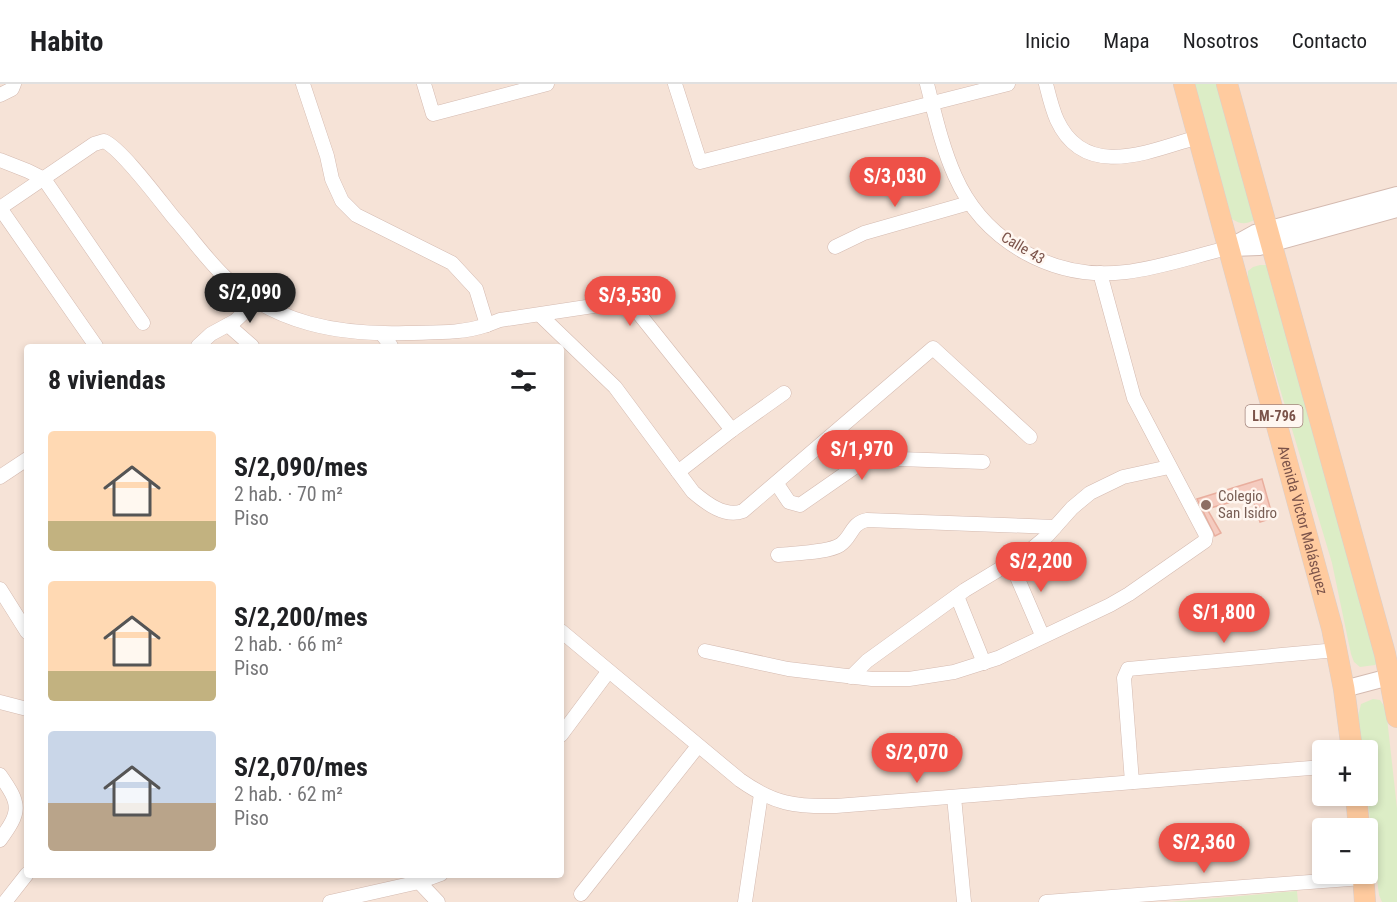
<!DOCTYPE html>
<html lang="es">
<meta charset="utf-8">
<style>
:root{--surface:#fff;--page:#f2f2f2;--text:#202124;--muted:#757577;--line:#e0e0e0;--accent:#ee5148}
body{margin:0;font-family:"Roboto Condensed",sans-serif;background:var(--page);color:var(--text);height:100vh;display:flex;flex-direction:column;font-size:22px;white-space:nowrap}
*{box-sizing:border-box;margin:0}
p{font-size:20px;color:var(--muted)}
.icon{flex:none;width:33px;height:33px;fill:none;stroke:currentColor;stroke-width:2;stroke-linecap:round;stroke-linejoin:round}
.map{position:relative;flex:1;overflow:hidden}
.sheet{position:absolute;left:24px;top:260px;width:540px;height:534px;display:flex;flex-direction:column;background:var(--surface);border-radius:6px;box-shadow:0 3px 9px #0003}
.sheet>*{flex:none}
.tools{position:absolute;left:1312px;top:656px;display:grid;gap:12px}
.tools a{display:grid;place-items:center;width:66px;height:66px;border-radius:6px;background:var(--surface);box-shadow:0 3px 9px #0003;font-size:30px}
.price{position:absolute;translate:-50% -51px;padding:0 14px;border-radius:21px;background:var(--accent);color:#fff;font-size:20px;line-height:39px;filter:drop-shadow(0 2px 3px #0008)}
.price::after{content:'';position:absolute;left:50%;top:36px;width:18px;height:14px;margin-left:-9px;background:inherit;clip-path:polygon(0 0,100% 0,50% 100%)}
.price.active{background:#222;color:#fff}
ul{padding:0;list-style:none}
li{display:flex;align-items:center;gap:18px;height:150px;padding:0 24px}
li span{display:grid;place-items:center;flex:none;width:168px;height:120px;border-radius:6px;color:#555}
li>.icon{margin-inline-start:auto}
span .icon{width:72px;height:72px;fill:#fffc;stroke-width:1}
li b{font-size:26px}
h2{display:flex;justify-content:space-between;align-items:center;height:72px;padding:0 24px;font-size:26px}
header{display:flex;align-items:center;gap:36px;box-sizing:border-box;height:84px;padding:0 30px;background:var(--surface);border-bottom:2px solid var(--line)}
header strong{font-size:28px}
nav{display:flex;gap:33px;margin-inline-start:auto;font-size:21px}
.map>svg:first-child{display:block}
.residential{fill:#f6e3d7;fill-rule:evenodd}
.grass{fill:#dcedc6}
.building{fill:#f5cbbf;stroke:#e9ae9e;stroke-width:1.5}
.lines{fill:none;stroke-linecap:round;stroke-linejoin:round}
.minor-casing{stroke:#d4bab0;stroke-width:15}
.tertiary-casing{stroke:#d4bab0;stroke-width:18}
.primary-casing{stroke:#dacfcc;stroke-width:22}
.minor{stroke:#fff;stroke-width:14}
.tertiary{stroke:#fff;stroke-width:16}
.primary{stroke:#ffcb9f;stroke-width:21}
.education-dot{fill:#8d6e63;stroke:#fff7f1;stroke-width:2}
.labels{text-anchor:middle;stroke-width:5;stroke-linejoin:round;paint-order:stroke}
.shield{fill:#fff7f1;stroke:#a3847c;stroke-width:1.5}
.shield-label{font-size:14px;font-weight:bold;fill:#7b534a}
.street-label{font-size:15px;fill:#7b534a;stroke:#fff7f1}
.education-label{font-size:15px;fill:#785e54;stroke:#fff7f1;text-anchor:start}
</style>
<header>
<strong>Habito</strong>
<nav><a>Inicio</a><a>Mapa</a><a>Nosotros</a><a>Contacto</a></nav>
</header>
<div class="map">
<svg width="1397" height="818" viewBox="0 0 1397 818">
<rect width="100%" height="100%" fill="#fef2e9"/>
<path class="residential" d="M 0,0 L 1397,0 L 1397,818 L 0,818 ZM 27,262 L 561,262 L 561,790 L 27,790 ZM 1323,666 L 1368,666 L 1368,711 L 1323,711 ZM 1323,744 L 1368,744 L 1368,789 L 1323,789 Z"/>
<g class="grass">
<path d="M 1193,0 L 1222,0 L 1254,136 C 1245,141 1240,140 1232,135 Z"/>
<path d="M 1260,181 L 1268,181 L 1378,578 L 1375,581 L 1360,583 L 1354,578 L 1351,570 L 1332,479 L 1248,198 L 1248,187 L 1253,183 Z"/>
<path d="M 1373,615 L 1380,616 L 1386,625 L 1397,724 L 1397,818 L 1382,818 L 1379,811 L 1367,711 L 1368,666 L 1362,666 L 1358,632 L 1361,620 Z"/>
<path d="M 1297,807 L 1298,818 L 1170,818 Z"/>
</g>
<path class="building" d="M 1262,395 L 1273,434 L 1260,438 L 1252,412 L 1207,425 L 1221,449 L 1215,452 L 1197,415 Z"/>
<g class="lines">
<defs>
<g id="minor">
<path d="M 424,0 L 433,30 L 547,0"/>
<path d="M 675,0 L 700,78 L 1008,0"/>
<path d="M 927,0 C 935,31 942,63 955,92 C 984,158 1054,197 1126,188 C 1160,184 1194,172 1228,164"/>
<path d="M 1046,0 C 1049,12 1052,25 1057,36 C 1085,97 1150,67 1198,53"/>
<path d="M 0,11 L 12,5 L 14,0"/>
<path d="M 0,76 L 28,87 L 44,95 L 143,239"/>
<path d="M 0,124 L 94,60 L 104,57 C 122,65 160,117 174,134 C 191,153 206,175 225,193 C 275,240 339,251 406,249 C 433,248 460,250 487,241 L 476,205 L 452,179 L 356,131 L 342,117 L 332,95 L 327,72 L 303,0"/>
<path d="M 0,124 L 96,262"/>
<path d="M 835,163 L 864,149 L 969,119"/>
<path d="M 540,231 L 615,303 L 693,408 C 706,419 725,434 743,427 L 933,264 L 1030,353"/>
<path d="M 228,241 L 252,262"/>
<path d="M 487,241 L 500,236 L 613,219 L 632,221 L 732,346"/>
<path d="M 382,250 L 391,262"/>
<path d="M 198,262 L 211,250 L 235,237 L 256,217"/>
<path d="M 678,388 L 732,346 L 784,309"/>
<path d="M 0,393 L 27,375"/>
<path d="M 777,400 L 789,418 L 800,421 L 859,380 L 872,374 L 983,378"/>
<path d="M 778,471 C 794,469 827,469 840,461 C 852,453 851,439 867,436 L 1055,443"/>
<path d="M 1011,479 L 1042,551"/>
<path d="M 0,505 L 27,548"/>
<path d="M 957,512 L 984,579"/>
<path d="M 561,547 L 740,696 C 774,720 795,723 836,722 L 1323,683"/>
<path d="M 705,567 L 788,585 L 872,595 L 909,595 L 954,588 L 998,574 L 1110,521 L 1129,510 L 1205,457 L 1206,451 L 1134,314 L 1100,189"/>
<path d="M 851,593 L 867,577 L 965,506 L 1028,468 L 1047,452 L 1072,424 L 1090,409 L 1123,393 L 1169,383"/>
<path d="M 0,618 L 27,625"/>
<path d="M 561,651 L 608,588"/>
<path d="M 0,691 C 21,721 21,727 0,756"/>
<path d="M 1132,698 L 1124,594 L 1128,585 L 1337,566"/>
<path d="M 954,713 L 964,818"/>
<path d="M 419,798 L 438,818"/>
<path d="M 581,810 L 698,662"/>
<path d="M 5,818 L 27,790"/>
<path d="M 330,818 L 419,798 L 441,790"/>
<path d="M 745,818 L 761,710"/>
<path d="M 1046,818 L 1363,794"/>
</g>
<g id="tertiary">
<path d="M 1228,164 L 1255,149 L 1397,111"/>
<path d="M 1232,164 L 1259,163 L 1397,125"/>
<path d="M 1344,605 L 1397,591"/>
</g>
<g id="primary">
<path id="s1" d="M 1184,0 L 1332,544 L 1344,605 L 1352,666"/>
<path d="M 1227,0 L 1385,570 L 1397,633"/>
<path d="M 1356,711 L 1359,744"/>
<path d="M 1363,789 L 1365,818"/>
</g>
</defs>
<use href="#minor" class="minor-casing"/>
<use href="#tertiary" class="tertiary-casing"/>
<use href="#primary" class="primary-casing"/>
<use href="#minor" class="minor"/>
<use href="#tertiary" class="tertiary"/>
<use href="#primary" class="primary"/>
</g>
<circle class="education-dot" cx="1206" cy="421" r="6"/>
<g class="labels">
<rect class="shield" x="1245.5" y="321" width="57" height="22" rx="4.5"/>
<g class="shield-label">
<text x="1274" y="337">LM-796</text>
</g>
<g class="street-label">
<text transform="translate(1023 164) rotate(31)" y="5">Calle 43</text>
<text dy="5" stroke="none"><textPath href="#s1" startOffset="452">Avenida Victor Malásquez</textPath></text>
</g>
<g class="education-label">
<text x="1218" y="417">Colegio<tspan x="1218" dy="17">San Isidro</tspan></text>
</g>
</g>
</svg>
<div class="tools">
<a>+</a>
<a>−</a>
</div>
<b class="price" style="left:895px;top:124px">S/3,030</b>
<b class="price active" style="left:250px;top:240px">S/2,090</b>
<b class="price" style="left:630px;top:243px">S/3,530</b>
<b class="price" style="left:862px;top:397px">S/1,970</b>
<b class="price" style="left:1041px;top:509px">S/2,200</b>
<b class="price" style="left:1224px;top:560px">S/1,800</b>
<b class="price" style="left:917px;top:700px">S/2,070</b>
<b class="price" style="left:1204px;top:790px">S/2,360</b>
<section class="sheet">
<h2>8 viviendas<svg class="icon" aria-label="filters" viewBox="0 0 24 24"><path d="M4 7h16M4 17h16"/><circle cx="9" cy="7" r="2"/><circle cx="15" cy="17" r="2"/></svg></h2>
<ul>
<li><span style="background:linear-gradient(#ffd9b3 75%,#c2b280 0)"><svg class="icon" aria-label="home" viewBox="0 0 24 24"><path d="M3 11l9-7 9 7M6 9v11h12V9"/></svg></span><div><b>S/2,090/mes</b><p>2 hab. · 70 m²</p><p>Piso</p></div></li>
<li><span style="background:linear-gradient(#ffd9b3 75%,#c2b280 0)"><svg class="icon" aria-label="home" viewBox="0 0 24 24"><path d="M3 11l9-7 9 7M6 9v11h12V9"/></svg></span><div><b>S/2,200/mes</b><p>2 hab. · 66 m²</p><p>Piso</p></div></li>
<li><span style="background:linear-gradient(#c9d6e8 60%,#b9a48a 0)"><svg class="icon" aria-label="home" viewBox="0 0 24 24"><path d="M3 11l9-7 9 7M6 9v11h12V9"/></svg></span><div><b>S/2,070/mes</b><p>2 hab. · 62 m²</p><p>Piso</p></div></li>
</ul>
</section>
</div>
